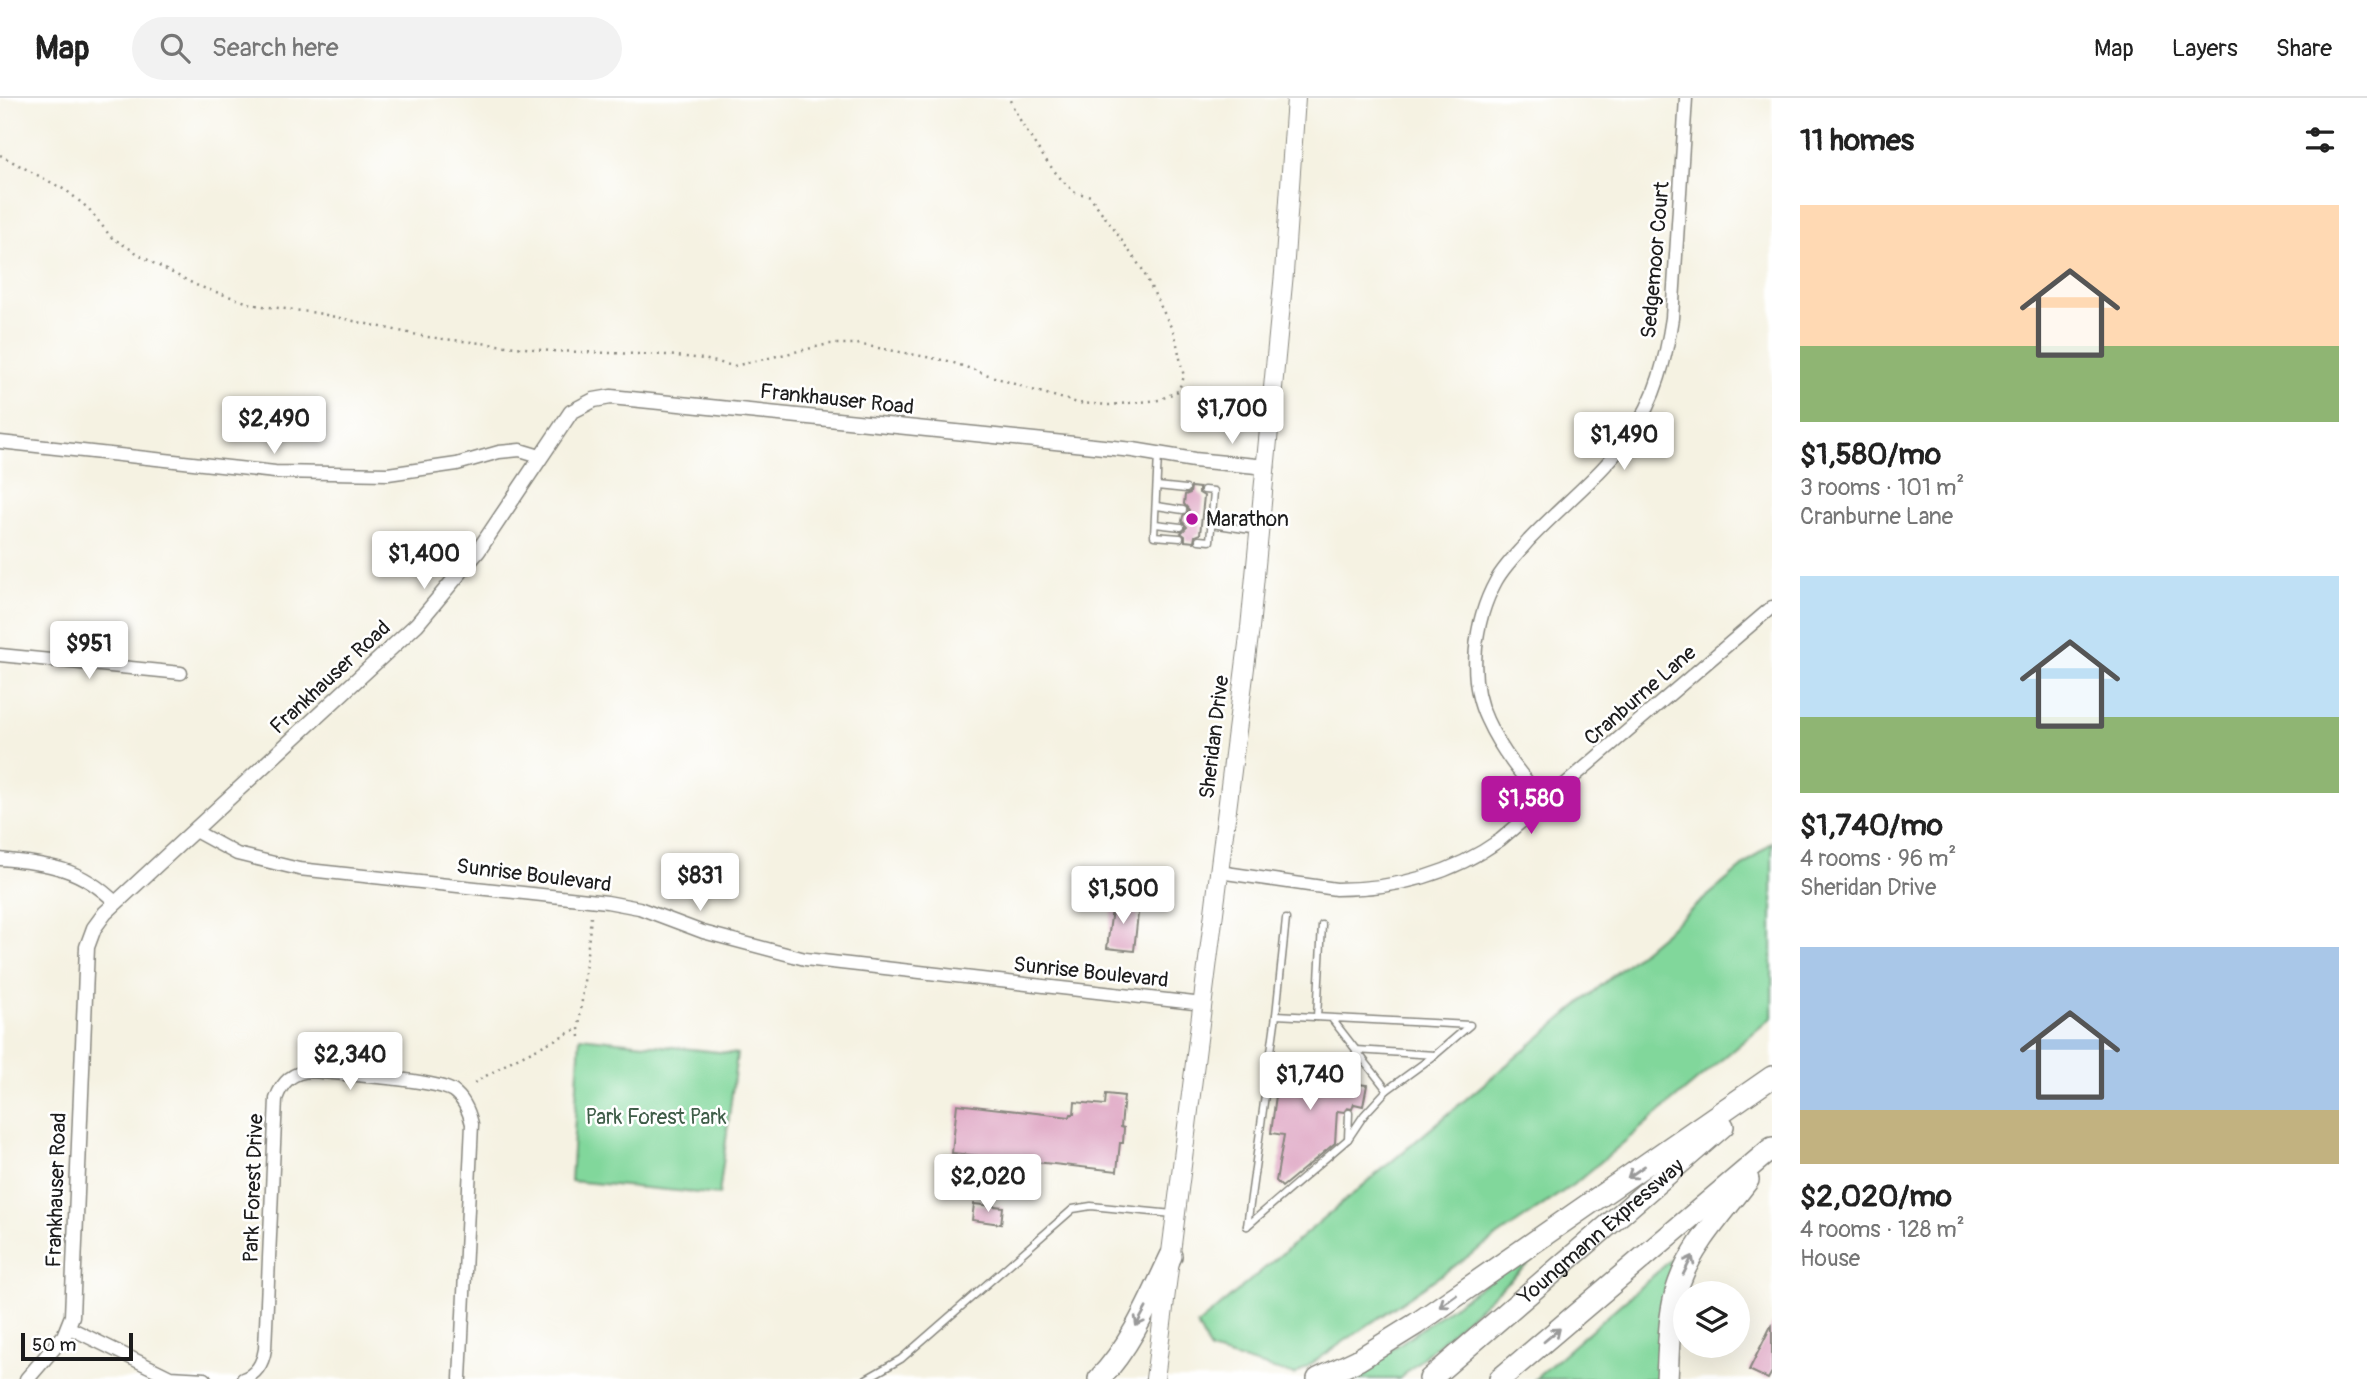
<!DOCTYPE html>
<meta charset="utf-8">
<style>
:root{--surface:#fff;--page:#f2f2f2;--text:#222;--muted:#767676;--line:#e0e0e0;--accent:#b5179e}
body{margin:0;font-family:Pangolin,sans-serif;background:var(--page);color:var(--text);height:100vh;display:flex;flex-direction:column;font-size:26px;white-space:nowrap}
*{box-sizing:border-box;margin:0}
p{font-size:23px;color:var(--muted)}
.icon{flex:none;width:38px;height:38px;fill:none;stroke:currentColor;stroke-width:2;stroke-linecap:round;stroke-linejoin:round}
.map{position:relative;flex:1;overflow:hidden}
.sheet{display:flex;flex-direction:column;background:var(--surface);width:595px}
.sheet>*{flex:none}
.controls{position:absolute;left:1673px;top:1183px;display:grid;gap:14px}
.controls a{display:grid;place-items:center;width:77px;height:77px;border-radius:50%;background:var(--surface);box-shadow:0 7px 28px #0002;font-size:35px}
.scale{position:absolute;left:21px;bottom:18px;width:112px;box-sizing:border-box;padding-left:7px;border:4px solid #1c1c1c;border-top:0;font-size:19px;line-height:24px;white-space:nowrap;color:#1c1c1c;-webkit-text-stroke:5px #fff;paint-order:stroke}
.price{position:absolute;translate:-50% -60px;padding:0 16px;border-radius:7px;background:#fff;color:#222;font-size:23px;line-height:46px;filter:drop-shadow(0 2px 4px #0008)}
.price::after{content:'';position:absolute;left:50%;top:42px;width:21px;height:16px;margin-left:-10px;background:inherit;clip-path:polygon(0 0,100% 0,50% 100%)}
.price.active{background:var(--accent);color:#fff}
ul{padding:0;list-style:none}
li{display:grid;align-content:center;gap:14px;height:371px;padding:0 28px}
li span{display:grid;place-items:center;height:217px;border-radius:0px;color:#555}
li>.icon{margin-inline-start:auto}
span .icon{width:126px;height:126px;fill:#fffc;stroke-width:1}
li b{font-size:30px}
h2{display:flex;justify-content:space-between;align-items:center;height:84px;padding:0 28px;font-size:30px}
header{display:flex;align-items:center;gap:42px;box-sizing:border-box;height:98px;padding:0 35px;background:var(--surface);border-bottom:2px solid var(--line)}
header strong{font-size:33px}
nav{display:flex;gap:38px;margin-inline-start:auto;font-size:24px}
.search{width:490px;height:63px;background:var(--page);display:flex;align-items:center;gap:18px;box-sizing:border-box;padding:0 24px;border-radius:38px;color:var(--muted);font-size:26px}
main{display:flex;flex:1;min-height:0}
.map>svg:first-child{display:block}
.green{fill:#81d79b;stroke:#4e7a5c;stroke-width:2}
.building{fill:#dfa7c4}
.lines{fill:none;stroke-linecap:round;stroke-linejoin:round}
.service-casing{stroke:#88877f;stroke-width:9}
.minor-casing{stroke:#88877f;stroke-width:15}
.tertiary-casing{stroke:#88877f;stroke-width:17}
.primary-casing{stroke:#88877f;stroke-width:20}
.motorway-casing{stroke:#88877f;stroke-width:24}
.path{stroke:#88877f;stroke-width:2.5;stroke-dasharray:2 5;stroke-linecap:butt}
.service{stroke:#fff;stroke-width:6}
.minor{stroke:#fff;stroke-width:12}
.tertiary{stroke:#fff;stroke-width:14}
.primary{stroke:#fff;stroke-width:18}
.motorway{stroke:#fff;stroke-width:21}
.oneway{stroke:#999}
.poi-dot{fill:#b5179e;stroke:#fff;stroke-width:2.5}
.labels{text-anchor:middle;stroke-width:5;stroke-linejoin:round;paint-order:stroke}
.street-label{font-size:21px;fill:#1c1c1c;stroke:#fff}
.poi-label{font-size:21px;fill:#1c1c1c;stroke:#fff;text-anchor:start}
.park-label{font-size:21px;fill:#3f5d48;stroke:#fff}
</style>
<header>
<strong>Map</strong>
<div class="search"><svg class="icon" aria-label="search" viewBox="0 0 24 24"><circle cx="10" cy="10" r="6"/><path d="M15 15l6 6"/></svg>Search here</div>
<nav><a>Map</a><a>Layers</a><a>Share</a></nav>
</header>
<main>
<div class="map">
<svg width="1772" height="1281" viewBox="0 0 1772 1281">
<rect width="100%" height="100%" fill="#fff"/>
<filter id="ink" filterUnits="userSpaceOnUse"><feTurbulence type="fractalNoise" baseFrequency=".0143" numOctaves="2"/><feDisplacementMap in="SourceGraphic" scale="14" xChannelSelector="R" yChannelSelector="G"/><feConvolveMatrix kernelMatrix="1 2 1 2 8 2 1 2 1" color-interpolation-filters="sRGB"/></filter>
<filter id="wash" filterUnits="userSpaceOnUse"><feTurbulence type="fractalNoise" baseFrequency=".00686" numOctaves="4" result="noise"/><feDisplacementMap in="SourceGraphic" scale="28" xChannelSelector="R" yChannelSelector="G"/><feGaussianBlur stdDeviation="1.57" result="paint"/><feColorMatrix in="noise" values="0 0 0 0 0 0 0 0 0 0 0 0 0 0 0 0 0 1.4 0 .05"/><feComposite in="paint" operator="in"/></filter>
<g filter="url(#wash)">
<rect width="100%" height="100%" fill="#f5f2e2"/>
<g class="green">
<path d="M 1772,744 L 1772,919 L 1577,1084 L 1295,1277 L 1210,1253 L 1197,1227 Z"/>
<path d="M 580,939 L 737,956 L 719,1097 L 571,1083 Z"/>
<path d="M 1558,1139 L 1399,1281 L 1350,1281 L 1542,1145 Z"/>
<path d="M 1688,1147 L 1660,1281 L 1535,1281 Z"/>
</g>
<g id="blocks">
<g class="building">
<path d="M 1191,389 L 1199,390 L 1199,395 L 1204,398 L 1200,436 L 1195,438 L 1194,444 L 1185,443 L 1185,438 L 1181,435 L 1187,429 L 1182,423 L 1183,418 L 1189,412 L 1184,406 L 1185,397 L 1190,395 Z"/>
<path d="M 1113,803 L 1139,806 L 1134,853 L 1107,850 Z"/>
<path d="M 1281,960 L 1344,970 L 1344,979 L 1348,980 L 1350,985 L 1367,987 L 1363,1008 L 1354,1006 L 1352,1011 L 1347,1010 L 1344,1014 L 1337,1013 L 1335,1045 L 1282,1089 L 1276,1083 L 1284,1037 L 1271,1035 Z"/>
<path d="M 1106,996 L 1124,998 L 1121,1029 L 1124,1030 L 1123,1045 L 1120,1045 L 1117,1073 L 952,1055 L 957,1006 L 1070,1019 L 1071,1016 L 1074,1016 L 1075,1004 L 1105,1007 Z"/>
<path d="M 974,1106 L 1003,1109 L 1001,1126 L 972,1122 Z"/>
<path d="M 1772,1226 L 1772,1274 L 1768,1281 L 1749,1272 Z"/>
</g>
</g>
</g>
<g filter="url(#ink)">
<use href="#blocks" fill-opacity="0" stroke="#88877f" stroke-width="2"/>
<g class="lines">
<defs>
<g id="service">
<path d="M 1158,357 L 1154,438 L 1180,440"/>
<path d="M 1157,388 L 1186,391"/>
<path d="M 1157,408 L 1183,412"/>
<path d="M 1155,426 L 1181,429"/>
<path d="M 1211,426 L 1258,433"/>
<path d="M 1199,442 L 1210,443 L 1214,393 L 1204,392"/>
<path d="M 1276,917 L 1470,927 L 1435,957 L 1387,992 L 1332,921"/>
<path d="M 1317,919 L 1322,827"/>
<path d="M 1356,952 L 1435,957"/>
<path d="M 1354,981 L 1356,952"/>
<path d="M 1348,1041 L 1349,1015"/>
<path d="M 1247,1128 L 1276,917 L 1286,821"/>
<path d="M 1247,1128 L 1348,1041 L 1364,1017 L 1387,992"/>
<path d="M 866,1281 L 901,1261 L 1073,1111 L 1091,1108 L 1173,1116"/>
</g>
<g id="minor">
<path d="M 0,344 L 275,374 L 388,376 L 457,366 L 499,354 L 520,352 L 540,358"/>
<path d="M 0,557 L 181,575"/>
<path d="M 1545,705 C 1523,679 1501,653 1487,622 C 1467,581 1474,523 1496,483 C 1504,468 1518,455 1529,442 C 1564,405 1603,376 1632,335 C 1656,301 1666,260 1672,220 L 1686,0"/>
<path d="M 195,733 L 237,756 L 299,771 L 607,804 L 639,810 L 703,834 L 805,861 L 1203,906"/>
<path d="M 0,761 C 48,766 80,769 116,805"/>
<path d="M 1219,774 L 1336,791 C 1395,791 1451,777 1500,742 L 1772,509"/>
<path d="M 68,1229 L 170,1279 L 205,1281"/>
<path d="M 243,1281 C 257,1276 263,1265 265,1251 L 276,1001 C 282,984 292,974 311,973 C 339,976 434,981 453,993 C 464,1001 469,1013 472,1026 L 460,1281"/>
</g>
<path id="tertiary" d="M 27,1281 L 64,1238 L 72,1218 L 87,849 L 94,830 L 105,815 L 417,526 L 478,453 L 571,314 L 594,302 L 611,299 L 1133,352 L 1194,362 L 1267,369"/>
<path id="primary" d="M 1155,1281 L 1250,530 L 1284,175 L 1296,0"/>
<g id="motorway">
<path d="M 1099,1281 C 1132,1247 1151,1200 1171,1158"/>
<path d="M 1318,1281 L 1358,1262 L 1416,1226 L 1772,979"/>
<path id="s1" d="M 1430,1281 L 1723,1028"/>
<path d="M 1500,1281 L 1772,1050"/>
<path d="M 1667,1281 C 1669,1250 1668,1214 1679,1185 C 1693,1146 1724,1114 1748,1082"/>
</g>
</defs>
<use href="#service" class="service-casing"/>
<use href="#minor" class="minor-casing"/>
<use href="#tertiary" class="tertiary-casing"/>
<use href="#primary" class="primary-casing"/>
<use href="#motorway" class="motorway-casing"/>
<g class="path">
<path d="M 0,57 L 67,93 L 89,111 L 111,139 L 153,165 L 198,188 L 255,207 L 317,215 L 427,239 L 551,253 L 668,257 L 703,261 L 734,268 L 829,246 L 857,246 L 948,263 L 1029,291 L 1078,305 L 1110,307 L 1159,302 L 1178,293 L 1184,279 L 1175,237 L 1142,171 L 1090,98 C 1085,96 1078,96 1074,93 C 1053,78 1019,24 1009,0"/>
<path d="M 580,939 L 579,930 L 591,819"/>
<path d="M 474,985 L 513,962 L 579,930"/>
</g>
<use href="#service" class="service"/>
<use href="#minor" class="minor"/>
<use href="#tertiary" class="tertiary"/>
<use href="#primary" class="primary"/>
<use href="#motorway" class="motorway"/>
</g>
<defs><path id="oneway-shaft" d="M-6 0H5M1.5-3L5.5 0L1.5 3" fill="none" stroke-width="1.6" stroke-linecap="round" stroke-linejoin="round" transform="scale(1.75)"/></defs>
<g class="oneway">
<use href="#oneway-shaft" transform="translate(1636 1074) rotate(145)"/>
<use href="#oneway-shaft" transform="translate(1688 1167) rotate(-63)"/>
<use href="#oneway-shaft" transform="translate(1448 1203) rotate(145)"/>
<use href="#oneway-shaft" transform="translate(1141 1219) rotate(119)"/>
<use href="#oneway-shaft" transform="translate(1552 1237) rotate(-40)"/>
</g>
</g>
<circle class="poi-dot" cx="1192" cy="421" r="7"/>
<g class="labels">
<g class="street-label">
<text transform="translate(1655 162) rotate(-85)" y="7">Sedgemoor Court</text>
<text transform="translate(837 301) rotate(6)" y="7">Frankhauser Road</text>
<text transform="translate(330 579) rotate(-43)" y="7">Frankhauser Road</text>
<text transform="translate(1640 597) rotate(-41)" y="7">Cranburne Lane</text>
<text transform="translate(1214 639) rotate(-83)" y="7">Sheridan Drive</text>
<text transform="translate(534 777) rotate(7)" y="7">Sunrise Boulevard</text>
<text transform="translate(1091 874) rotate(6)" y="7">Sunrise Boulevard</text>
<text transform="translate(253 1090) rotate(-88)" y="7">Park Forest Drive</text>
<text transform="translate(56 1092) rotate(-88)" y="7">Frankhauser Road</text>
<text dy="7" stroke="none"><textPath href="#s1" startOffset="226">Youngmann Expressway</textPath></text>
</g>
<g class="poi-label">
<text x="1206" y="428">Marathon</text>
</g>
<g class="park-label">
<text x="656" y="1026">Park Forest Park</text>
</g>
</g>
</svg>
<div class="controls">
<a><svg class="icon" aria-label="layers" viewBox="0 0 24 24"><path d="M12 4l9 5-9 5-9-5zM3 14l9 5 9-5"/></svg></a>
</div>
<div class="scale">50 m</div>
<b class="price" style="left:1232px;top:348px">$1,700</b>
<b class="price" style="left:274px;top:358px">$2,490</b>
<b class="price" style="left:1624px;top:374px">$1,490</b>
<b class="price" style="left:424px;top:493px">$1,400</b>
<b class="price" style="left:89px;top:583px">$951</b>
<b class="price active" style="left:1531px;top:738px">$1,580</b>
<b class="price" style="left:700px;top:815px">$831</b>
<b class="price" style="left:1123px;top:828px">$1,500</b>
<b class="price" style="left:350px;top:994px">$2,340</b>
<b class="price" style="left:1310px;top:1014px">$1,740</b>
<b class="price" style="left:988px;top:1116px">$2,020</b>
</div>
<section class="sheet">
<h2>11 homes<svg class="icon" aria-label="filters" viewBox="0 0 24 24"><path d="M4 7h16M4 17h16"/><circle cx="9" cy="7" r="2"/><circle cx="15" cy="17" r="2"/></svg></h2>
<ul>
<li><span style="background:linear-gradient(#ffd9b3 65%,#8fb573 0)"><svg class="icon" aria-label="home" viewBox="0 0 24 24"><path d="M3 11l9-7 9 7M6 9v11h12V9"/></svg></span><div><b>$1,580/mo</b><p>3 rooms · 101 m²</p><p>Cranburne Lane</p></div></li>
<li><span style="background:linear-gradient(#bfe0f5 65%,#8fb573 0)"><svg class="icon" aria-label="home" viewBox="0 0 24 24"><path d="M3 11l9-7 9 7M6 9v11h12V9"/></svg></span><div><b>$1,740/mo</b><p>4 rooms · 96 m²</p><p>Sheridan Drive</p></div></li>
<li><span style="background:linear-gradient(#a9c7e8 75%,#c2b280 0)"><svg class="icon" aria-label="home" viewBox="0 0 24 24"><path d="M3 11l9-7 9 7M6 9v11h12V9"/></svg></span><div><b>$2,020/mo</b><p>4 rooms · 128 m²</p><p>House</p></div></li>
</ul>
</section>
</main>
